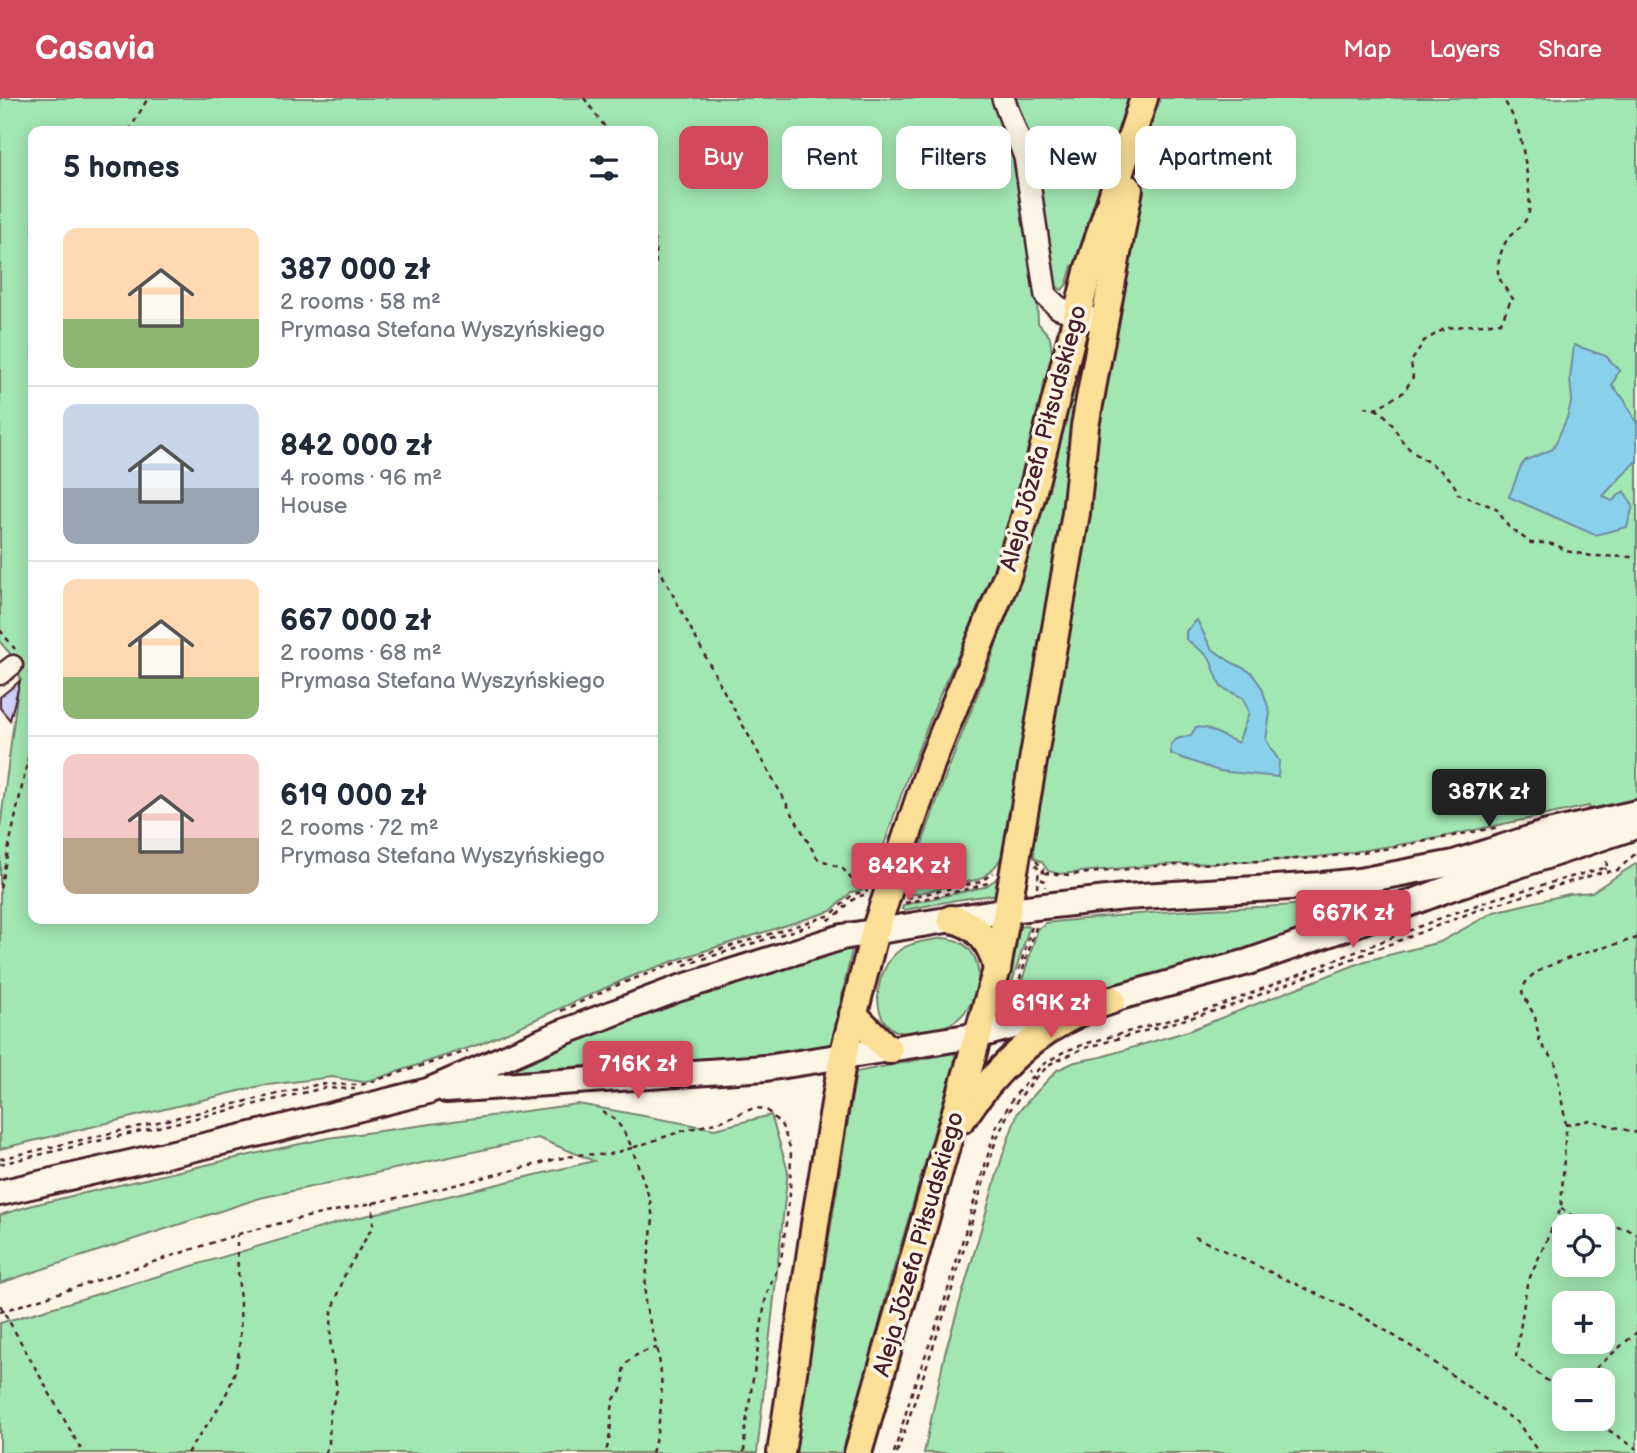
<!DOCTYPE html>
<meta charset="utf-8">
<style>
:root{--surface:#fff;--page:#f2f2f3;--text:#1f2937;--muted:#747a83;--line:#e0e1e3;--accent:#d1495b}
body{margin:0;font-family:"Balsamiq Sans",sans-serif;background:var(--page);color:var(--text);height:100vh;display:flex;flex-direction:column;font-size:26px;white-space:nowrap}
*{box-sizing:border-box;margin:0}
p{font-size:23px;color:var(--muted)}
.icon{flex:none;width:38px;height:38px;fill:none;stroke:currentColor;stroke-width:2;stroke-linecap:round;stroke-linejoin:round}
.map{position:relative;flex:1;overflow:hidden}
.panel{position:absolute;left:28px;top:28px;width:630px;height:798px;display:flex;flex-direction:column;background:var(--surface);border-radius:14px;box-shadow:0 4px 18px #0003}
.panel>*{flex:none}
.banner{position:absolute;left:679px;top:28px;width:665px;height:63px;display:flex;gap:14px}
.controls{position:absolute;left:1552px;top:1116px;display:grid;gap:14px}
.controls a{display:grid;place-items:center;width:63px;height:63px;border-radius:14px;background:var(--surface);box-shadow:0 4px 18px #0003;font-size:35px}
.price{position:absolute;translate:-50% -60px;padding:0 16px;border-radius:7px;background:var(--accent);color:#fff;font-size:23px;line-height:46px;filter:drop-shadow(0 2px 4px #0008)}
.price::after{content:'';position:absolute;left:50%;top:42px;width:21px;height:16px;margin-left:-10px;background:inherit;clip-path:polygon(0 0,100% 0,50% 100%)}
.price.on{background:#222;color:#fff}
ul{padding:0;list-style:none}
li{display:flex;align-items:center;gap:21px;height:175px;padding:0 35px}
li+li{border-top:2px solid var(--line)}
li span{display:grid;place-items:center;flex:none;width:196px;height:140px;border-radius:14px;color:#555}
li>.icon{margin-inline-start:auto}
span .icon{width:84px;height:84px;fill:#fffc;stroke-width:1}
li b{font-size:30px}
h2{display:flex;justify-content:space-between;align-items:center;height:84px;padding:0 35px;font-size:30px}
.tag{padding:0 24px;border-radius:14px;background:var(--surface);box-shadow:0 4px 18px #0003;font-size:24px;line-height:63px}
.tag.on{background:var(--accent);color:#fff}
header{display:flex;align-items:center;gap:42px;box-sizing:border-box;height:98px;padding:0 35px;background:var(--accent);color:#fff}
header strong{font-size:33px}
nav{display:flex;gap:38px;margin-inline-start:auto;font-size:24px}
.map>svg:first-child{display:block}
.green{fill:#a2e7b2;stroke:#76836e;stroke-width:2;fill-rule:evenodd}
.water{fill:#89d1eb;stroke:#708a9e;stroke-width:2}
.building{fill:#cfd0f8;stroke:#4a1f2b;stroke-width:2}
.lines{fill:none;stroke-linecap:round;stroke-linejoin:round}
.minor-casing{stroke:#4a1f2b;stroke-width:23}
.tertiary-casing{stroke:#4a1f2b;stroke-width:26}
.secondary-casing{stroke:#4a1f2b;stroke-width:30}
.primary-casing{stroke:#4a1f2b;stroke-width:32}
.path{stroke:#4a1f2b;stroke-width:2.5;stroke-dasharray:5 5;stroke-linecap:butt}
.minor{stroke:#fcf5e5;stroke-width:18}
.tertiary{stroke:#fcf5e5;stroke-width:21}
.secondary{stroke:#fcf5e5;stroke-width:24}
.primary{stroke:#fbdf96;stroke-width:26}
.labels{text-anchor:middle;stroke-width:7;stroke-linejoin:round;paint-order:stroke}
.street-label{font-size:24px;fill:#4a1f2b;stroke:#fcf5e5}
</style>
<header>
<strong>Casavia</strong>
<nav><a>Map</a><a>Layers</a><a>Share</a></nav>
</header>
<div class="map">
<svg width="1637" height="1355" viewBox="0 0 1637 1355">
<rect width="100%" height="100%" fill="#fcf5e5"/>
<filter id="ink" filterUnits="userSpaceOnUse"><feTurbulence type="fractalNoise" baseFrequency=".0143" numOctaves="2"/><feDisplacementMap in="SourceGraphic" scale="14" xChannelSelector="R" yChannelSelector="G"/><feConvolveMatrix kernelMatrix="1 2 1 2 8 2 1 2 1" color-interpolation-filters="sRGB"/></filter>
<g filter="url(#ink)">
<g class="green">
<path d="M 0,0 L 996,0 L 1017,59 L 1037,198 L 1038,225 L 1050,239 L 1053,263 L 1033,361 L 998,475 L 943,589 L 907,680 L 871,785 L 868,785 L 866,791 L 851,794 L 831,813 L 682,860 L 630,879 L 483,945 L 382,979 L 362,984 L 332,979 L 260,988 L 0,1051 L 0,730 L 21,568 L 0,544 ZM 33,33 L 653,33 L 653,821 L 33,821 Z"/>
<path d="M 1013,0 L 1133,0 L 1080,170 L 1072,168 L 1067,186 L 1062,192 L 1052,187 Z"/>
<path d="M 1157,0 L 1637,0 L 1637,710 L 1592,720 L 1589,708 L 1423,743 L 1327,758 L 1268,763 L 1157,767 L 1059,776 L 1048,773 L 1042,764 L 1034,760 L 1034,754 L 1028,754 L 1126,146 Z"/>
<path d="M 1083,231 L 1088,234 L 1089,243 L 1072,369 L 1009,749 L 1005,749 C 1003,761 992,774 980,781 L 910,797 L 909,793 L 906,792 L 946,677 L 992,559 L 1040,408 Z"/>
<path d="M 1637,765 L 1637,1355 L 924,1355 L 945,1255 L 1003,1056 L 1018,1014 L 1057,972 L 1075,964 L 1101,959 L 1188,933 L 1365,863 L 1440,844 L 1494,814 L 1569,796 L 1592,794 ZM 1564,1129 L 1603,1129 L 1603,1167 L 1564,1167 ZM 1564,1206 L 1603,1206 L 1603,1244 L 1564,1244 ZM 1564,1283 L 1603,1283 L 1603,1321 L 1564,1321 Z"/>
<path d="M 1005,769 L 999,796 L 956,802 L 905,812 L 902,811 L 903,807 L 984,789 L 995,782 Z"/>
<path d="M 1412,789 L 1413,794 L 1274,846 L 1016,915 L 1013,913 L 1038,830 L 1044,828 L 1045,825 C 1100,819 1155,814 1210,811 C 1273,808 1352,808 1412,789 Z"/>
<path d="M 1027,828 L 1029,830 L 1001,920 L 996,920 L 1017,829 Z"/>
<path d="M 942,840 C 987,841 987,896 959,920 C 948,930 929,933 914,935 C 866,940 871,872 900,852 C 911,844 929,843 942,840 Z"/>
<path d="M 849,848 L 852,852 L 831,948 C 722,964 612,963 503,975 L 595,935 L 699,895 Z"/>
<path d="M 953,955 L 955,957 L 954,967 L 886,1197 L 863,1303 L 849,1355 L 794,1355 L 856,974 Z"/>
<path d="M 578,1006 L 715,1031 L 771,1017 L 788,1073 L 757,1355 L 0,1355 L 0,1225 L 344,1123 L 594,1063 L 538,1040 L 260,1100 L 0,1185 L 0,1117 L 33,1107 L 236,1060 L 328,1040 Z"/>
</g>
<g class="water">
<path d="M 1574,247 L 1606,258 L 1619,272 L 1612,288 L 1624,301 L 1637,326 L 1637,362 L 1603,398 L 1612,403 L 1624,393 L 1633,408 L 1627,429 L 1595,437 L 1509,399 L 1521,368 L 1526,362 L 1553,351 L 1567,320 L 1572,301 L 1570,282 Z"/>
<path d="M 1197,522 L 1211,550 L 1229,563 L 1251,574 L 1262,590 L 1270,615 L 1266,642 L 1279,663 L 1278,679 L 1219,673 L 1171,656 L 1171,646 L 1177,641 L 1191,637 L 1196,629 L 1206,630 L 1238,645 L 1249,615 L 1243,600 L 1221,589 L 1209,559 L 1186,541 L 1186,533 Z"/>
</g>
<path class="building" d="M 20,583 L 10,622 L 0,610 L 0,599 Z"/>
<g class="lines">
<defs>
<path id="minor" d="M 0,577 L 13,567"/>
<path id="tertiary" d="M 1003,0 L 1025,59 L 1046,198 L 1059,210 L 1104,225"/>
<g id="secondary">
<path d="M 446,992 L 766,970 L 980,937 L 1248,864 L 1345,830 L 1450,790 L 1630,730"/>
<path d="M 0,1095 L 269,1033 L 428,993 L 561,935 L 677,891 L 842,839 L 1008,812 L 1125,799 L 1322,787 L 1359,783 L 1454,765 L 1544,736 L 1637,715"/>
</g>
<g id="primary">
<path d="M 951,821 C 977,826 992,845 997,871"/>
<path d="M 853,916 L 889,952"/>
<path d="M 962,1021 C 1000,964 1046,923 1112,902"/>
<path d="M 781,1355 L 817,1113 L 843,958 L 875,833 L 931,666 L 1007,478 L 1032,396 L 1089,170 L 1144,0"/>
<path d="M 858,1355 L 997,871 L 1076,415 L 1085,328 L 1129,91"/>
</g>
</defs>
<use href="#minor" class="minor-casing"/>
<use href="#tertiary" class="tertiary-casing"/>
<use href="#secondary" class="secondary-casing"/>
<use href="#primary" class="primary-casing"/>
<g class="path">
<path d="M 584,0 L 608,33"/>
<path d="M 129,33 L 148,0"/>
<path d="M 653,131 L 656,158 L 653,201"/>
<path d="M 1364,309 L 1375,311 L 1404,294 L 1413,279 L 1411,264 L 1424,243 L 1446,230 L 1501,224 L 1510,204 L 1514,202 C 1508,194 1499,184 1498,174 C 1497,164 1503,145 1510,138 C 1518,130 1525,127 1529,114 C 1532,100 1523,44 1517,29 C 1514,19 1508,9 1503,0"/>
<path d="M 1375,311 C 1390,317 1394,332 1403,344 C 1420,365 1450,369 1458,396 L 1496,410 L 1508,428 L 1531,445 L 1546,445 L 1557,447 L 1566,453 L 1592,458 L 1637,459"/>
<path d="M 653,459 L 721,588 L 817,760 L 843,771 L 854,784 L 867,783 L 870,786"/>
<path d="M 0,532 L 15,551"/>
<path d="M 1036,763 L 1043,771 L 1042,782 L 1045,783 L 1045,789"/>
<path d="M 1035,767 L 1039,771 L 1037,790"/>
<path d="M 1606,774 L 1618,772 L 1637,754"/>
<path d="M 1044,775 L 1070,777 L 1157,768 L 1319,760 L 1391,750 L 1499,729"/>
<path d="M 0,790 L 31,647 L 33,627"/>
<path d="M 907,800 L 980,784 L 993,775"/>
<path d="M 905,805 L 972,790 L 990,784"/>
<path d="M 828,822 C 843,816 849,799 864,797"/>
<path d="M 684,867 L 811,827"/>
<path d="M 1019,872 L 1032,828"/>
<path d="M 1011,910 L 1036,829"/>
<path d="M 561,913 L 620,886 L 679,864 L 831,817 L 853,796 L 868,793"/>
<path d="M 1035,981 L 1050,966 L 1082,951 L 1228,909 L 1483,810 L 1603,774 L 1606,770"/>
<path d="M 602,1014 C 619,1021 625,1035 632,1050 L 682,1033 L 719,1024 L 754,1010 L 766,1011 L 782,1028 L 791,1052 L 790,1096 L 781,1162 L 766,1198 L 745,1332 L 744,1355"/>
<path d="M 1566,1027 L 1555,963 L 1540,945 L 1535,919 L 1522,894 C 1524,886 1527,881 1534,876 C 1558,860 1608,849 1637,840"/>
<path d="M 0,1061 L 320,986 L 361,987 L 468,953"/>
<path d="M 0,1066 L 324,990 L 355,991"/>
<path d="M 1561,1110 L 1577,1121 L 1627,1131 L 1637,1136"/>
<path d="M 1195,1139 L 1354,1213 L 1420,1254 L 1518,1325 L 1539,1355"/>
<path d="M 0,1207 L 83,1355"/>
<path d="M 0,1214 L 242,1135 L 297,1121 L 439,1091 L 557,1061 L 584,1056 L 606,1057 L 632,1050 L 650,1102 L 653,1121 L 645,1188 L 645,1206 L 657,1250 C 644,1253 624,1259 623,1275 C 623,1279 624,1282 623,1286 C 622,1294 614,1298 613,1305 C 610,1321 612,1340 605,1355"/>
<path d="M 1581,1283 L 1637,1234"/>
<path d="M 1564,1296 L 1516,1258 L 1527,1186 L 1561,1110 L 1566,1027 L 1590,1022 L 1637,1035"/>
<path d="M 1592,1321 L 1637,1351"/>
<path d="M 187,1355 C 203,1332 223,1308 232,1282 C 248,1239 236,1182 237,1137"/>
<path d="M 325,1355 L 329,1346 L 330,1315 L 337,1292 L 330,1241 L 332,1214 L 345,1176 L 373,1128 L 373,1104"/>
<path d="M 652,1355 C 662,1319 665,1286 657,1250"/>
<path d="M 894,1355 L 913,1291 L 941,1215 L 996,1030 L 1013,1000 L 1042,967 L 1065,953 L 1088,945 L 1219,908 L 1441,820 L 1499,799 L 1607,769 L 1606,759"/>
<path d="M 897,1355 L 947,1208 L 995,1045 L 1009,1013 L 1035,981 L 1028,972"/>
</g>
<use href="#minor" class="minor"/>
<use href="#tertiary" class="tertiary"/>
<use href="#secondary" class="secondary"/>
<use href="#primary" class="primary"/>
</g>
</g>
<g class="labels">
<g class="street-label">
<text transform="translate(1043 340) rotate(-75)" y="8">Aleja Józefa Piłsudskiego</text>
<text transform="translate(918 1146) rotate(-74)" y="8">Aleja Józefa Piłsudskiego</text>
</g>
</g>
</svg>
<div class="controls">
<a><svg class="icon" aria-label="locate" viewBox="0 0 24 24"><circle cx="12" cy="12" r="6"/><path d="M12 2v4M12 18v4M2 12h4M18 12h4"/></svg></a>
<a>+</a>
<a>−</a>
</div>
<b class="price on" style="left:1489px;top:731px">387K zł</b>
<b class="price" style="left:909px;top:805px">842K zł</b>
<b class="price" style="left:1353px;top:852px">667K zł</b>
<b class="price" style="left:1051px;top:942px">619K zł</b>
<b class="price" style="left:638px;top:1003px">716K zł</b>
<div class="banner">
<a class="tag on">Buy</a>
<a class="tag">Rent</a>
<a class="tag">Filters</a>
<a class="tag">New</a>
<a class="tag">Apartment</a>
</div>
<section class="panel">
<h2>5 homes<svg class="icon" aria-label="filters" viewBox="0 0 24 24"><path d="M4 7h16M4 17h16"/><circle cx="9" cy="7" r="2"/><circle cx="15" cy="17" r="2"/></svg></h2>
<ul>
<li><span style="background:linear-gradient(#ffd9b3 65%,#8fb573 0)"><svg class="icon" aria-label="home" viewBox="0 0 24 24"><path d="M3 11l9-7 9 7M6 9v11h12V9"/></svg></span><div><b>387 000 zł</b><p>2 rooms · 58 m²</p><p>Prymasa Stefana Wyszyńskiego</p></div></li>
<li><span style="background:linear-gradient(#c9d6e8 60%,#9aa5b1 0)"><svg class="icon" aria-label="home" viewBox="0 0 24 24"><path d="M3 11l9-7 9 7M6 9v11h12V9"/></svg></span><div><b>842 000 zł</b><p>4 rooms · 96 m²</p><p>House</p></div></li>
<li><span style="background:linear-gradient(#ffd9b3 70%,#8fb573 0)"><svg class="icon" aria-label="home" viewBox="0 0 24 24"><path d="M3 11l9-7 9 7M6 9v11h12V9"/></svg></span><div><b>667 000 zł</b><p>2 rooms · 68 m²</p><p>Prymasa Stefana Wyszyńskiego</p></div></li>
<li><span style="background:linear-gradient(#f6c9c9 60%,#b9a48a 0)"><svg class="icon" aria-label="home" viewBox="0 0 24 24"><path d="M3 11l9-7 9 7M6 9v11h12V9"/></svg></span><div><b>619 000 zł</b><p>2 rooms · 72 m²</p><p>Prymasa Stefana Wyszyńskiego</p></div></li>
</ul>
</section>
</div>
